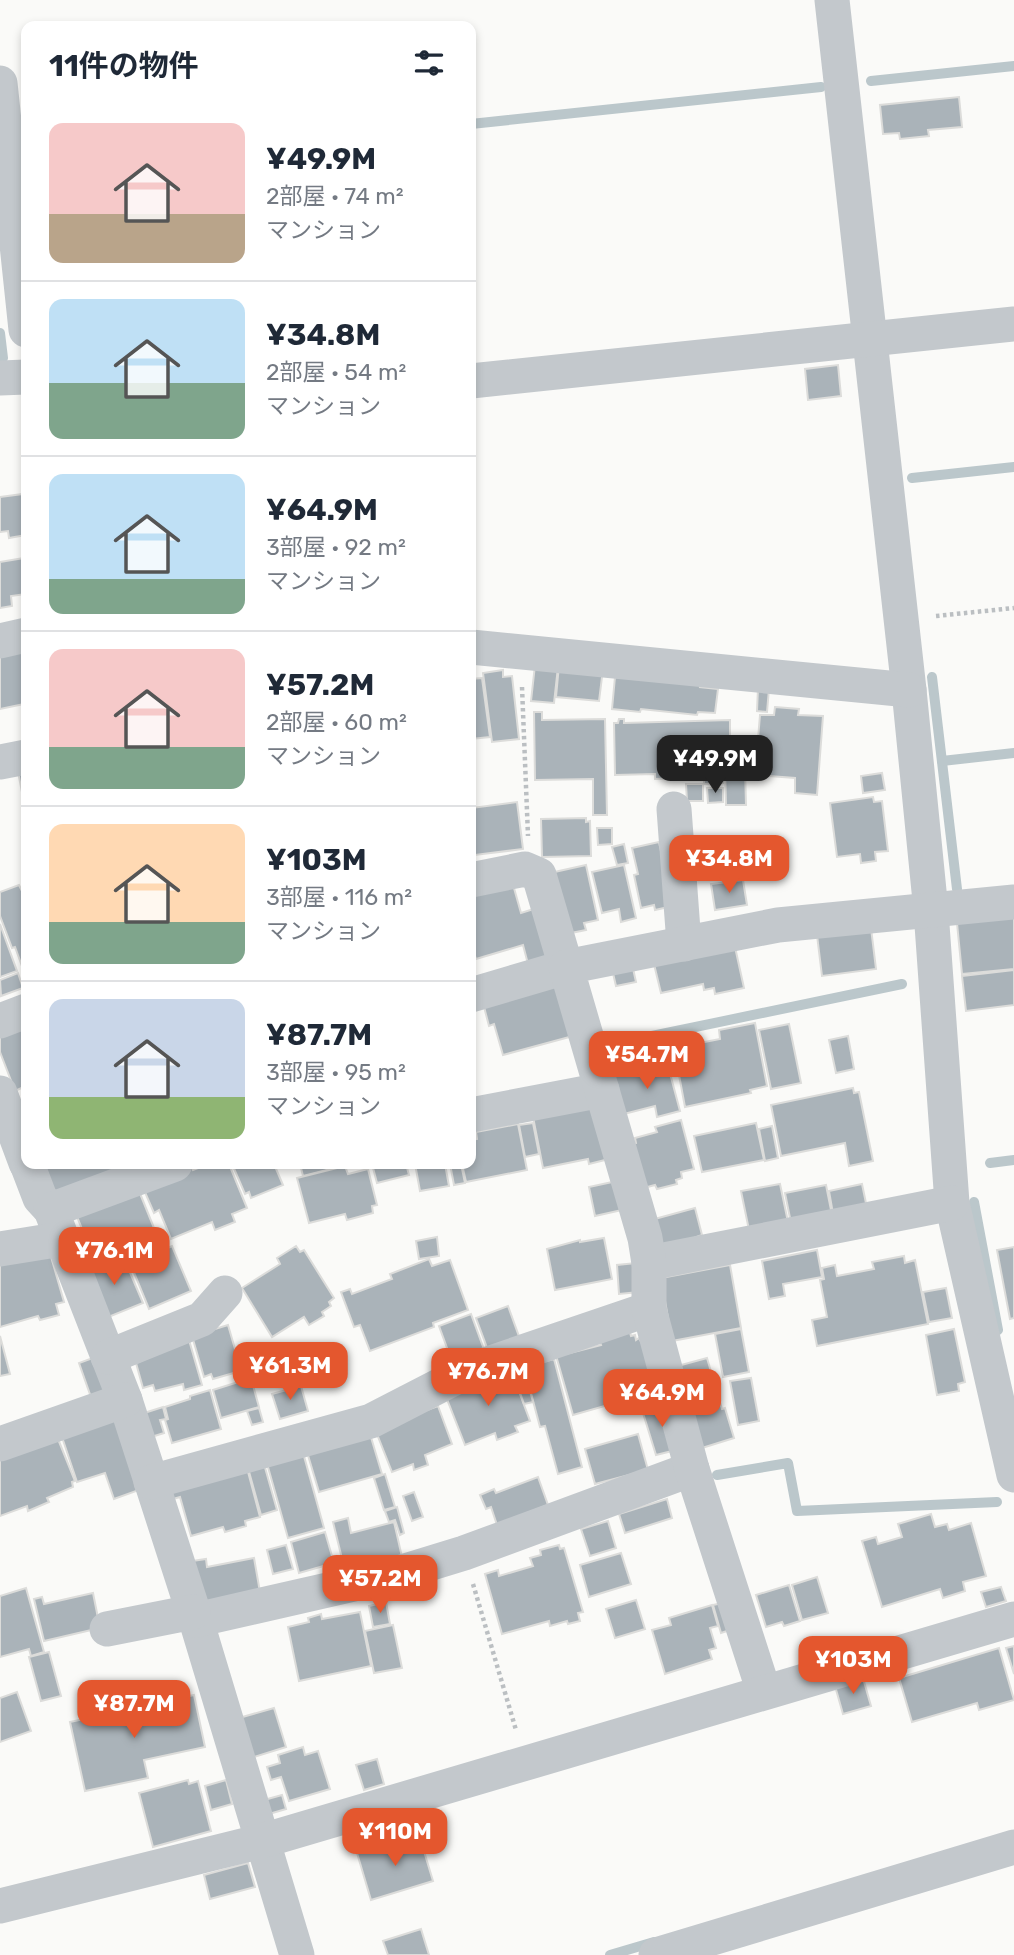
<!DOCTYPE html>
<html lang="ja">
<meta charset="utf-8">
<style>
:root{--surface:#fff;--page:#f2f2f3;--text:#1f2937;--muted:#747a83;--line:#e0e1e3;--accent:#e4572e}
body{margin:0;font-family:Rubik,"Noto Sans JP",sans-serif;background:var(--page);color:var(--text);height:100vh;display:flex;flex-direction:column;font-size:26px;white-space:nowrap}
*{box-sizing:border-box;margin:0}
p{font-size:23px;color:var(--muted)}
.icon{flex:none;width:38px;height:38px;fill:none;stroke:currentColor;stroke-width:2;stroke-linecap:round;stroke-linejoin:round}
.map{position:relative;flex:1;overflow:hidden}
.drawer{position:absolute;left:21px;top:21px;width:455px;height:1148px;display:flex;flex-direction:column;background:var(--surface);border-radius:14px;box-shadow:0 4px 10px #0003}
.drawer>*{flex:none}
.price{position:absolute;translate:-50% -60px;padding:0 16px;border-radius:14px;background:var(--accent);color:#fff;font-size:23px;line-height:46px;filter:drop-shadow(0 2px 4px #0008)}
.price::after{content:'';position:absolute;left:50%;top:42px;width:21px;height:16px;margin-left:-10px;background:inherit;clip-path:polygon(0 0,100% 0,50% 100%)}
.price.current{background:#222;color:#fff}
ul{padding:0;list-style:none}
li{display:flex;align-items:center;gap:21px;height:175px;padding:0 28px}
li+li{border-top:2px solid var(--line)}
li span{display:grid;place-items:center;flex:none;width:196px;height:140px;border-radius:14px;color:#555}
li>.icon{margin-inline-start:auto}
span .icon{width:84px;height:84px;fill:#fffc;stroke-width:1}
li b{font-size:30px}
h2{display:flex;justify-content:space-between;align-items:center;height:84px;padding:0 28px;font-size:30px}
.map>svg:first-child{display:block}
.lines{fill:none;stroke-linecap:round;stroke-linejoin:round}
.stream{stroke:#bbc7cb;stroke-width:10}
.building{fill:#aab3b9;stroke:#dcdcda;stroke-width:2}
.path{stroke:#bbbfc2;stroke-width:4.5;stroke-dasharray:3.5 3.5;stroke-linecap:butt}
.minor{stroke:#c3c8cc;stroke-width:35}
</style>
<div class="map">
<svg width="1014" height="1955" viewBox="0 0 1014 1955">
<rect width="100%" height="100%" fill="#fafaf8"/>
<g class="lines">
<g class="stream">
<path d="M 871,81 L 1014,66"/>
<path d="M 471,124 L 821,87"/>
<path d="M 0,333 L 3,358"/>
<path d="M 912,478 L 1014,467"/>
<path d="M 932,677 L 957,889"/>
<path d="M 942,761 L 1014,753"/>
<path d="M 605,1076 L 655,1058 L 652,1036 L 902,984"/>
<path d="M 990,1163 L 1014,1160"/>
<path d="M 974,1202 L 998,1330"/>
<path d="M 717,1475 L 788,1463 L 797,1511 L 997,1502"/>
<path d="M 610,1955 L 654,1942"/>
</g>
</g>
<g class="building">
<path d="M 959,97 L 962,127 L 928,130 L 929,136 L 900,139 L 899,133 L 883,134 L 880,105 Z"/>
<path d="M 838,365 L 841,396 L 808,400 L 805,369 Z"/>
<path d="M 23,494 L 26,535 L 9,538 L 8,531 L 0,532 L 0,497 Z"/>
<path d="M 24,558 L 26,594 L 11,596 L 12,606 L 0,608 L 0,562 Z"/>
<path d="M 26,648 L 26,699 L 23,699 L 24,704 L 0,709 L 0,649 Z"/>
<path d="M 535,665 L 558,667 L 554,703 L 531,701 Z"/>
<path d="M 559,665 L 603,669 L 599,701 L 556,697 Z"/>
<path d="M 503,670 L 503,677 L 512,676 L 519,739 L 492,742 L 483,673 Z"/>
<path d="M 615,677 L 701,681 L 700,687 L 718,689 L 715,713 L 698,712 L 697,715 L 641,709 L 640,712 L 612,709 Z"/>
<path d="M 482,678 L 490,737 L 471,739 L 471,679 Z"/>
<path d="M 758,688 L 769,689 L 767,712 L 757,711 Z"/>
<path d="M 775,707 L 799,709 L 798,715 L 823,716 L 817,795 L 795,793 L 795,778 L 755,775 L 760,715 L 774,715 Z"/>
<path d="M 534,712 L 542,712 L 542,720 L 605,719 L 607,815 L 593,815 L 593,779 L 535,780 Z"/>
<path d="M 619,719 L 624,719 L 624,723 L 730,720 L 730,742 L 735,741 L 736,760 L 731,760 L 731,766 L 698,767 L 699,773 L 680,774 L 680,778 L 655,779 L 655,774 L 615,775 L 614,723 L 618,723 Z"/>
<path d="M 26,765 L 26,812 L 17,767 Z"/>
<path d="M 723,768 L 723,783 L 704,784 L 704,769 Z"/>
<path d="M 725,768 L 745,768 L 746,805 L 726,805 Z"/>
<path d="M 882,773 L 885,790 L 863,793 L 861,776 Z"/>
<path d="M 686,784 L 703,784 L 703,801 L 687,801 Z"/>
<path d="M 707,788 L 723,788 L 723,802 L 708,803 Z"/>
<path d="M 873,797 L 874,802 L 882,801 L 888,851 L 875,852 L 876,861 L 861,863 L 860,854 L 837,857 L 830,803 Z"/>
<path d="M 517,802 L 523,849 L 475,855 L 471,808 Z"/>
<path d="M 586,818 L 586,822 L 590,821 L 591,856 L 542,857 L 541,819 Z"/>
<path d="M 597,828 L 612,828 L 612,844 L 598,845 Z"/>
<path d="M 659,842 L 673,906 L 655,910 L 654,905 L 641,908 L 634,875 L 638,874 L 632,848 Z"/>
<path d="M 624,844 L 628,863 L 617,865 L 612,847 Z"/>
<path d="M 586,865 L 598,920 L 584,923 L 586,930 L 571,933 L 550,873 Z"/>
<path d="M 624,865 L 636,918 L 621,922 L 619,909 L 602,913 L 592,872 Z"/>
<path d="M 743,880 L 747,905 L 715,910 L 711,884 Z"/>
<path d="M 512,881 L 521,913 L 540,907 L 554,956 L 528,964 L 523,945 L 476,959 L 471,944 L 471,892 Z"/>
<path d="M 19,885 L 22,891 L 26,890 L 26,964 L 22,966 L 15,947 L 12,948 L 0,916 L 0,892 Z"/>
<path d="M 1014,916 L 1014,969 L 962,974 L 957,923 Z"/>
<path d="M 0,924 L 17,971 L 0,977 Z"/>
<path d="M 871,928 L 876,969 L 822,976 L 817,935 Z"/>
<path d="M 735,947 L 744,988 L 715,994 L 714,988 L 704,990 L 703,984 L 661,993 L 653,960 Z"/>
<path d="M 632,964 L 636,982 L 616,986 L 612,969 Z"/>
<path d="M 1014,970 L 1014,1005 L 966,1011 L 962,976 Z"/>
<path d="M 18,973 L 23,988 L 1,996 L 0,980 Z"/>
<path d="M 558,982 L 573,1036 L 503,1055 L 494,1024 L 489,1026 L 483,1003 Z"/>
<path d="M 755,1023 L 767,1086 L 750,1090 L 751,1093 L 685,1107 L 673,1043 L 683,1041 L 684,1046 L 720,1039 L 719,1030 Z"/>
<path d="M 789,1024 L 801,1083 L 771,1089 L 759,1030 Z"/>
<path d="M 26,1027 L 26,1086 L 15,1091 L 0,1052 L 0,1037 Z"/>
<path d="M 848,1036 L 854,1069 L 836,1073 L 829,1040 Z"/>
<path d="M 667,1062 L 680,1111 L 657,1117 L 655,1106 L 620,1115 L 614,1076 Z"/>
<path d="M 853,1088 L 854,1093 L 859,1092 L 873,1161 L 849,1166 L 845,1143 L 781,1156 L 771,1105 Z"/>
<path d="M 595,1104 L 609,1159 L 589,1164 L 588,1159 L 543,1168 L 533,1117 Z"/>
<path d="M 681,1120 L 694,1169 L 681,1172 L 682,1178 L 676,1180 L 677,1184 L 657,1189 L 655,1185 L 640,1189 L 628,1145 L 636,1143 L 635,1138 L 657,1132 L 655,1127 Z"/>
<path d="M 533,1123 L 539,1154 L 525,1157 L 519,1125 Z"/>
<path d="M 756,1123 L 764,1160 L 702,1172 L 694,1136 Z"/>
<path d="M 518,1124 L 527,1170 L 466,1182 L 462,1164 L 471,1164 L 471,1140 L 477,1139 L 476,1132 Z"/>
<path d="M 772,1126 L 778,1158 L 765,1161 L 759,1129 Z"/>
<path d="M 47,1164 L 123,1164 L 125,1170 L 57,1198 L 44,1165 Z"/>
<path d="M 209,1164 L 229,1164 L 247,1208 L 232,1214 L 235,1222 L 215,1230 L 212,1222 L 171,1239 L 159,1210 L 154,1213 L 144,1190 L 191,1165 L 193,1170 Z"/>
<path d="M 232,1164 L 274,1164 L 283,1185 L 251,1198 L 249,1192 L 245,1194 Z"/>
<path d="M 300,1164 L 326,1164 L 327,1170 L 303,1176 Z"/>
<path d="M 372,1164 L 406,1164 L 409,1175 L 377,1183 Z"/>
<path d="M 415,1164 L 445,1164 L 449,1186 L 420,1191 Z"/>
<path d="M 450,1164 L 461,1164 L 465,1183 L 454,1185 Z"/>
<path d="M 345,1166 L 348,1174 L 368,1169 L 377,1205 L 372,1206 L 373,1213 L 347,1220 L 345,1214 L 309,1223 L 297,1178 Z"/>
<path d="M 617,1181 L 622,1210 L 595,1216 L 589,1187 Z"/>
<path d="M 780,1184 L 788,1222 L 749,1230 L 741,1191 Z"/>
<path d="M 862,1184 L 867,1208 L 833,1214 L 829,1191 Z"/>
<path d="M 826,1185 L 832,1215 L 791,1223 L 785,1193 Z"/>
<path d="M 137,1186 L 154,1228 L 92,1253 L 75,1212 Z"/>
<path d="M 695,1208 L 702,1235 L 659,1251 L 651,1220 Z"/>
<path d="M 437,1237 L 439,1256 L 419,1259 L 416,1241 Z"/>
<path d="M 604,1238 L 612,1279 L 555,1290 L 547,1249 L 580,1240 L 580,1242 Z"/>
<path d="M 157,1240 L 161,1251 L 172,1246 L 191,1291 L 149,1309 L 126,1253 Z"/>
<path d="M 296,1246 L 300,1252 L 304,1250 L 334,1298 L 329,1302 L 331,1306 L 322,1312 L 324,1316 L 309,1325 L 304,1317 L 272,1337 L 242,1288 L 280,1264 L 277,1258 Z"/>
<path d="M 1014,1247 L 1014,1318 L 1010,1319 L 997,1250 Z"/>
<path d="M 817,1250 L 822,1277 L 783,1284 L 785,1296 L 769,1299 L 762,1261 Z"/>
<path d="M 50,1253 L 64,1302 L 56,1304 L 59,1315 L 40,1320 L 38,1316 L 0,1327 L 0,1261 Z"/>
<path d="M 123,1256 L 143,1303 L 106,1318 L 86,1271 Z"/>
<path d="M 904,1256 L 905,1263 L 915,1260 L 928,1324 L 817,1346 L 812,1320 L 827,1317 L 820,1280 L 824,1279 L 822,1268 L 835,1265 L 837,1276 L 874,1269 L 872,1262 Z"/>
<path d="M 429,1259 L 432,1266 L 450,1260 L 468,1310 L 433,1323 L 434,1327 L 370,1351 L 360,1325 L 354,1327 L 341,1292 L 350,1289 L 352,1294 L 392,1279 L 390,1274 Z"/>
<path d="M 636,1263 L 639,1292 L 619,1294 L 617,1265 Z"/>
<path d="M 730,1265 L 741,1328 L 672,1341 L 661,1278 Z"/>
<path d="M 946,1288 L 952,1318 L 929,1322 L 923,1292 Z"/>
<path d="M 508,1306 L 521,1342 L 489,1353 L 476,1318 Z"/>
<path d="M 471,1314 L 486,1355 L 454,1367 L 439,1326 Z"/>
<path d="M 228,1325 L 240,1366 L 236,1367 L 237,1372 L 213,1379 L 211,1374 L 204,1377 L 192,1336 Z"/>
<path d="M 629,1329 L 631,1336 L 635,1335 L 636,1340 L 639,1338 L 657,1370 L 646,1373 L 651,1393 L 631,1399 L 632,1404 L 609,1410 L 608,1405 L 573,1415 L 555,1352 L 566,1354 L 601,1345 L 598,1338 Z"/>
<path d="M 741,1329 L 749,1372 L 723,1377 L 715,1334 Z"/>
<path d="M 954,1329 L 965,1382 L 958,1384 L 959,1391 L 937,1395 L 926,1335 Z"/>
<path d="M 0,1336 L 10,1374 L 0,1376 Z"/>
<path d="M 189,1340 L 202,1385 L 184,1390 L 183,1384 L 155,1391 L 153,1385 L 143,1388 L 136,1363 Z"/>
<path d="M 98,1356 L 111,1394 L 92,1400 L 79,1363 Z"/>
<path d="M 707,1358 L 722,1409 L 725,1408 L 734,1438 L 702,1448 L 674,1367 Z"/>
<path d="M 554,1359 L 582,1467 L 558,1474 L 545,1426 L 540,1427 L 524,1367 Z"/>
<path d="M 511,1370 L 530,1421 L 515,1426 L 518,1432 L 497,1440 L 495,1433 L 465,1445 L 445,1394 Z"/>
<path d="M 525,1373 L 533,1402 L 524,1404 L 514,1376 Z"/>
<path d="M 251,1378 L 259,1407 L 221,1418 L 213,1390 Z"/>
<path d="M 751,1378 L 759,1421 L 738,1425 L 730,1381 Z"/>
<path d="M 301,1386 L 308,1411 L 280,1419 L 272,1394 Z"/>
<path d="M 210,1390 L 221,1429 L 172,1443 L 165,1420 L 168,1419 L 165,1407 L 190,1399 L 190,1396 Z"/>
<path d="M 666,1400 L 680,1449 L 656,1455 L 643,1413 L 655,1410 L 653,1404 Z"/>
<path d="M 438,1406 L 452,1444 L 425,1455 L 428,1465 L 414,1470 L 413,1464 L 392,1472 L 375,1429 Z"/>
<path d="M 163,1407 L 166,1419 L 160,1420 L 164,1433 L 148,1438 L 141,1414 Z"/>
<path d="M 259,1408 L 263,1422 L 252,1425 L 247,1411 Z"/>
<path d="M 113,1413 L 139,1490 L 114,1499 L 105,1473 L 77,1482 L 60,1431 Z"/>
<path d="M 370,1434 L 382,1474 L 319,1492 L 307,1452 Z"/>
<path d="M 638,1434 L 648,1470 L 595,1484 L 585,1449 Z"/>
<path d="M 58,1439 L 75,1481 L 72,1482 L 73,1487 L 47,1498 L 49,1502 L 28,1511 L 27,1506 L 0,1516 L 0,1458 Z"/>
<path d="M 302,1449 L 324,1528 L 288,1538 L 266,1460 Z"/>
<path d="M 264,1464 L 277,1510 L 261,1515 L 248,1468 Z"/>
<path d="M 247,1468 L 260,1517 L 245,1521 L 246,1526 L 225,1532 L 223,1527 L 191,1536 L 180,1497 L 173,1499 L 171,1489 Z"/>
<path d="M 385,1474 L 395,1507 L 384,1510 L 374,1478 Z"/>
<path d="M 538,1477 L 548,1505 L 497,1525 L 491,1507 L 486,1509 L 480,1495 L 494,1489 L 496,1493 Z"/>
<path d="M 414,1492 L 423,1517 L 412,1521 L 403,1496 Z"/>
<path d="M 667,1499 L 672,1518 L 625,1533 L 619,1514 Z"/>
<path d="M 397,1507 L 404,1533 L 400,1535 L 395,1520 L 389,1522 L 385,1511 Z"/>
<path d="M 931,1514 L 935,1527 L 947,1524 L 949,1530 L 971,1523 L 986,1576 L 963,1582 L 965,1591 L 943,1598 L 940,1589 L 882,1607 L 862,1541 L 876,1537 L 878,1544 L 902,1537 L 898,1524 Z"/>
<path d="M 348,1518 L 351,1533 L 394,1522 L 402,1557 L 345,1571 L 333,1522 Z"/>
<path d="M 608,1521 L 616,1548 L 590,1556 L 581,1529 Z"/>
<path d="M 325,1532 L 334,1563 L 299,1573 L 291,1542 Z"/>
<path d="M 286,1545 L 293,1569 L 273,1574 L 267,1550 Z"/>
<path d="M 559,1545 L 560,1549 L 564,1548 L 583,1612 L 578,1613 L 580,1621 L 568,1624 L 567,1621 L 550,1626 L 549,1621 L 502,1634 L 485,1574 L 498,1570 L 499,1576 L 533,1566 L 530,1558 L 541,1555 L 540,1550 Z"/>
<path d="M 621,1553 L 631,1584 L 589,1597 L 580,1565 Z"/>
<path d="M 254,1558 L 260,1592 L 204,1602 L 192,1561 L 206,1559 L 207,1567 Z"/>
<path d="M 817,1577 L 828,1613 L 802,1620 L 792,1585 Z"/>
<path d="M 789,1585 L 800,1621 L 784,1626 L 782,1622 L 766,1627 L 756,1595 Z"/>
<path d="M 1001,1587 L 1006,1601 L 986,1607 L 981,1592 Z"/>
<path d="M 26,1588 L 44,1652 L 31,1656 L 29,1649 L 0,1657 L 0,1596 Z"/>
<path d="M 93,1593 L 100,1628 L 44,1641 L 34,1599 L 42,1597 L 44,1604 Z"/>
<path d="M 636,1600 L 645,1629 L 615,1638 L 606,1609 Z"/>
<path d="M 386,1602 L 390,1624 L 373,1627 L 369,1606 Z"/>
<path d="M 722,1603 L 730,1630 L 721,1633 L 713,1605 Z"/>
<path d="M 712,1605 L 718,1626 L 710,1628 L 716,1648 L 709,1650 L 712,1659 L 665,1674 L 652,1630 L 671,1625 L 669,1618 Z"/>
<path d="M 360,1612 L 371,1666 L 299,1681 L 288,1627 L 309,1622 L 308,1618 L 321,1614 L 322,1619 Z"/>
<path d="M 393,1625 L 402,1668 L 374,1673 L 365,1631 Z"/>
<path d="M 1014,1646 L 1014,1674 L 1006,1648 Z"/>
<path d="M 999,1648 L 1014,1700 L 979,1710 L 977,1703 L 912,1722 L 899,1678 Z"/>
<path d="M 49,1652 L 61,1696 L 41,1701 L 29,1657 Z"/>
<path d="M 863,1678 L 871,1706 L 843,1714 L 835,1686 Z"/>
<path d="M 17,1692 L 31,1731 L 0,1742 L 0,1698 Z"/>
<path d="M 194,1695 L 205,1747 L 144,1760 L 148,1778 L 85,1791 L 70,1722 Z"/>
<path d="M 274,1708 L 286,1747 L 251,1758 L 239,1718 Z"/>
<path d="M 303,1747 L 305,1755 L 318,1751 L 330,1789 L 289,1801 L 281,1777 L 271,1780 L 267,1767 L 280,1763 L 278,1755 Z"/>
<path d="M 377,1759 L 384,1784 L 364,1790 L 356,1765 Z"/>
<path d="M 188,1780 L 189,1784 L 198,1781 L 211,1831 L 153,1847 L 139,1793 Z"/>
<path d="M 226,1780 L 232,1804 L 211,1810 L 205,1786 Z"/>
<path d="M 282,1795 L 286,1809 L 269,1814 L 264,1800 Z"/>
<path d="M 382,1820 L 386,1835 L 373,1839 L 368,1824 Z"/>
<path d="M 360,1825 L 367,1847 L 355,1850 L 349,1828 Z"/>
<path d="M 420,1838 L 433,1881 L 371,1900 L 357,1853 L 381,1846 L 382,1850 Z"/>
<path d="M 248,1863 L 255,1887 L 210,1899 L 204,1875 Z"/>
<path d="M 421,1929 L 429,1955 L 388,1955 L 383,1941 Z"/>
</g>
<g class="lines">
<g class="path">
<path d="M 936,616 L 1014,608"/>
<path d="M 522,687 L 528,836"/>
<path d="M 473,1584 L 516,1730"/>
</g>
<g class="minor">
<path d="M 832,0 L 909,690 L 931,911 L 952,1203 L 1014,1475"/>
<path d="M 0,83 L 26,330"/>
<path d="M 0,378 L 26,377"/>
<path d="M 471,381 L 1014,324"/>
<path d="M 0,641 L 26,635"/>
<path d="M 471,647 L 909,690"/>
<path d="M 0,762 L 26,757"/>
<path d="M 674,809 L 684,944"/>
<path d="M 471,880 L 525,869 L 539,875 L 566,967 L 471,995"/>
<path d="M 0,1021 L 26,1011"/>
<path d="M 0,1093 L 26,1163"/>
<path d="M 471,1115 L 602,1090"/>
<path d="M 27,1164 L 40,1198 L 51,1210 L 125,1400 L 196,1620 L 297,1955"/>
<path d="M 51,1210 L 175,1164"/>
<path d="M 0,1249 L 62,1239"/>
<path d="M 649,1263 L 952,1203"/>
<path d="M 108,1357 L 202,1319 L 225,1293"/>
<path d="M 0,1444 L 125,1400"/>
<path d="M 151,1482 L 371,1421 L 470,1370 L 649,1309"/>
<path d="M 196,1620 L 389,1576 L 464,1553 L 692,1469"/>
<path d="M 107,1629 L 193,1612"/>
<path d="M 764,1692 L 692,1469 L 649,1309 L 649,1263 L 645,1238 L 566,967 L 778,925 L 1014,902"/>
<path d="M 0,1906 L 262,1841 L 1014,1619"/>
<path d="M 656,1955 L 1014,1847"/>
</g>
</g>
</svg>
<b class="price current" style="left:715px;top:795px">¥49.9M</b>
<b class="price" style="left:729px;top:895px">¥34.8M</b>
<b class="price" style="left:647px;top:1091px">¥54.7M</b>
<b class="price" style="left:114px;top:1287px">¥76.1M</b>
<b class="price" style="left:290px;top:1402px">¥61.3M</b>
<b class="price" style="left:488px;top:1408px">¥76.7M</b>
<b class="price" style="left:662px;top:1429px">¥64.9M</b>
<b class="price" style="left:380px;top:1615px">¥57.2M</b>
<b class="price" style="left:853px;top:1696px">¥103M</b>
<b class="price" style="left:134px;top:1740px">¥87.7M</b>
<b class="price" style="left:395px;top:1868px">¥110M</b>
<section class="drawer">
<h2>11件の物件<svg class="icon" aria-label="filters" viewBox="0 0 24 24"><path d="M4 7h16M4 17h16"/><circle cx="9" cy="7" r="2"/><circle cx="15" cy="17" r="2"/></svg></h2>
<ul>
<li><span style="background:linear-gradient(#f6c9c9 65%,#b9a48a 0)"><svg class="icon" aria-label="home" viewBox="0 0 24 24"><path d="M3 11l9-7 9 7M6 9v11h12V9"/></svg></span><div><b>¥49.9M</b><p>2部屋 · 74 m²</p><p>マンション</p></div></li>
<li><span style="background:linear-gradient(#bfe0f5 60%,#7fa58c 0)"><svg class="icon" aria-label="home" viewBox="0 0 24 24"><path d="M3 11l9-7 9 7M6 9v11h12V9"/></svg></span><div><b>¥34.8M</b><p>2部屋 · 54 m²</p><p>マンション</p></div></li>
<li><span style="background:linear-gradient(#bfe0f5 75%,#7fa58c 0)"><svg class="icon" aria-label="home" viewBox="0 0 24 24"><path d="M3 11l9-7 9 7M6 9v11h12V9"/></svg></span><div><b>¥64.9M</b><p>3部屋 · 92 m²</p><p>マンション</p></div></li>
<li><span style="background:linear-gradient(#f6c9c9 70%,#7fa58c 0)"><svg class="icon" aria-label="home" viewBox="0 0 24 24"><path d="M3 11l9-7 9 7M6 9v11h12V9"/></svg></span><div><b>¥57.2M</b><p>2部屋 · 60 m²</p><p>マンション</p></div></li>
<li><span style="background:linear-gradient(#ffd9b3 70%,#7fa58c 0)"><svg class="icon" aria-label="home" viewBox="0 0 24 24"><path d="M3 11l9-7 9 7M6 9v11h12V9"/></svg></span><div><b>¥103M</b><p>3部屋 · 116 m²</p><p>マンション</p></div></li>
<li><span style="background:linear-gradient(#c9d6e8 70%,#8fb573 0)"><svg class="icon" aria-label="home" viewBox="0 0 24 24"><path d="M3 11l9-7 9 7M6 9v11h12V9"/></svg></span><div><b>¥87.7M</b><p>3部屋 · 95 m²</p><p>マンション</p></div></li>
</ul>
</section>
</div>
